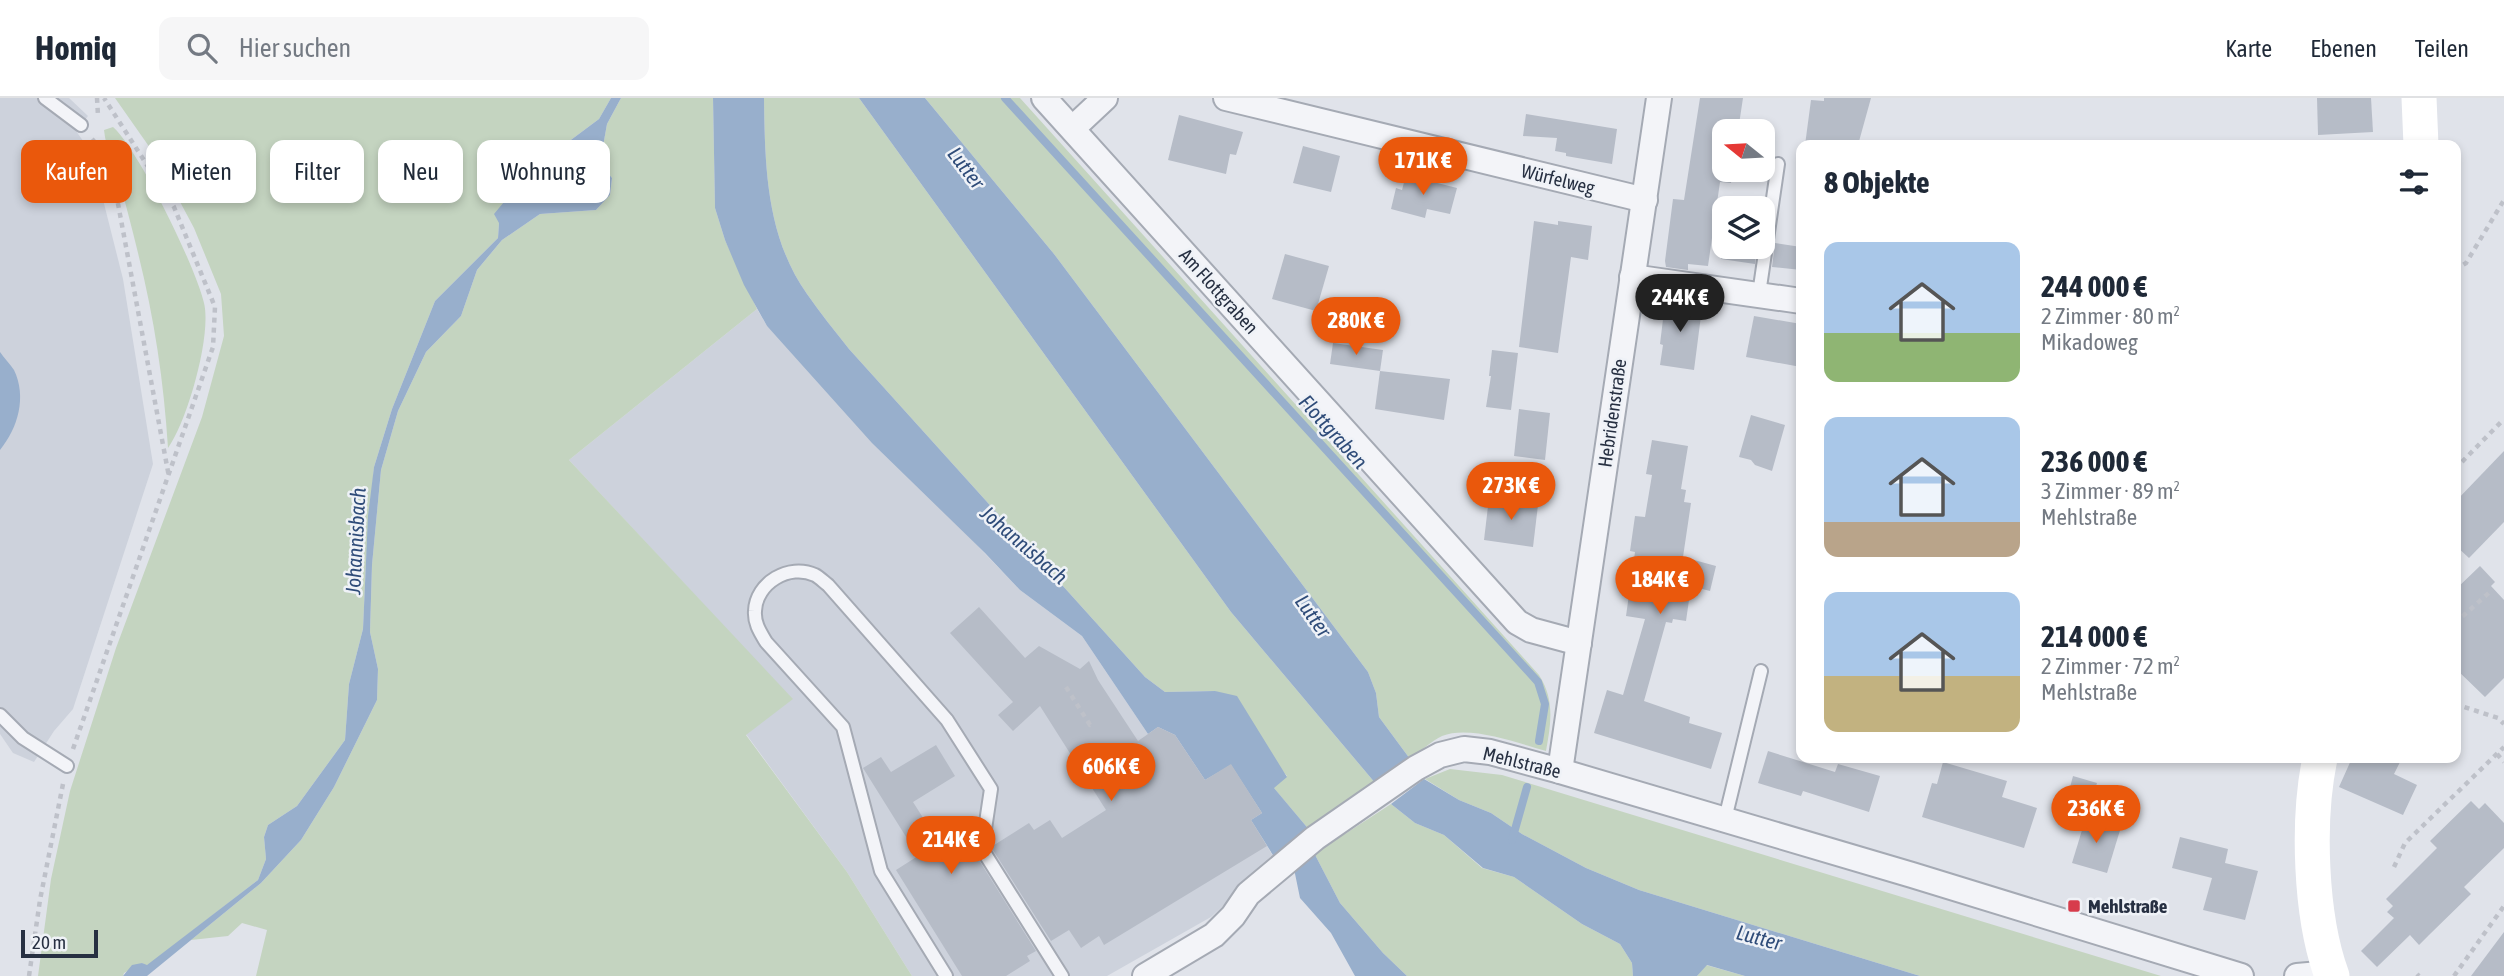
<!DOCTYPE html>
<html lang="de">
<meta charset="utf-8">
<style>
:root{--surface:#fff;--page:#f6f6f7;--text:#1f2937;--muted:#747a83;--line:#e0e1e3;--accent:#ea580c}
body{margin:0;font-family:"Asap Condensed",sans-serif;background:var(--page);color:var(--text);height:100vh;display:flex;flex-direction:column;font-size:26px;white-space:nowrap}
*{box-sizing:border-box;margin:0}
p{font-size:23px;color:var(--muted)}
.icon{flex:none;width:38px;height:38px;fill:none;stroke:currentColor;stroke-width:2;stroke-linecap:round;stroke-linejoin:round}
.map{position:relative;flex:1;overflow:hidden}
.sheet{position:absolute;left:1796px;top:42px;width:665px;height:623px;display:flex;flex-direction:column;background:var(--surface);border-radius:14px;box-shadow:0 4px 10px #0003}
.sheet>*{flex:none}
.top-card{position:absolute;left:21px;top:42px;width:665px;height:63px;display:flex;gap:14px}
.needle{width:46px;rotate:288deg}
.fabs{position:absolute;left:1712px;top:21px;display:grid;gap:14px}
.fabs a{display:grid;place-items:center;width:63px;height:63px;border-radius:14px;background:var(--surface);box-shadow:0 4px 10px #0003;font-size:35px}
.scale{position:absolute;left:21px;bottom:18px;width:77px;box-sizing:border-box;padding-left:7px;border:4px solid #273042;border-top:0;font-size:19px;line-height:24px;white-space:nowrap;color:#273042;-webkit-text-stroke:5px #eff2f7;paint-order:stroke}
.price{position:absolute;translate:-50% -60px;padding:0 16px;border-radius:24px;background:var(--accent);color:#fff;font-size:23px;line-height:46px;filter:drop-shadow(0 2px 4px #0008)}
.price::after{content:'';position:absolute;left:50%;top:42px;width:21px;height:16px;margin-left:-10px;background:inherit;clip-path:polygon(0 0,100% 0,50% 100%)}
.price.on{background:#222;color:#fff}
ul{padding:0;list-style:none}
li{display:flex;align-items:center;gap:21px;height:175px;padding:0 28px}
li span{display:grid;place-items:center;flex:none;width:196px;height:140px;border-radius:14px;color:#555}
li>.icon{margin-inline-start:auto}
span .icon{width:84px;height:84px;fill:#fffc;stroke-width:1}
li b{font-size:30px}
h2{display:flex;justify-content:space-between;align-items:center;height:84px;padding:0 28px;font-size:30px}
.pill{padding:0 24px;border-radius:14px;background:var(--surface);box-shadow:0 4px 10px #0003;font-size:24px;line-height:63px}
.pill.on{background:var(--accent);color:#fff}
header{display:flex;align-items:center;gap:42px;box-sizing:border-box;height:98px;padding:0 35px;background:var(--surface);border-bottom:2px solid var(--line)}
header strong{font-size:33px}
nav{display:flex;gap:38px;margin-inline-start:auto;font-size:24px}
.search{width:490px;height:63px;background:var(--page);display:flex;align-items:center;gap:18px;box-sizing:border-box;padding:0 24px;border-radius:14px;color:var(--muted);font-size:26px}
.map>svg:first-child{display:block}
.built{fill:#cdd2dc}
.green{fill:#c4d4c0}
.water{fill:#98afcc}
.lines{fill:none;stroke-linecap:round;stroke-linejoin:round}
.stream{stroke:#98afcc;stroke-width:8}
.building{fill:#b6bcc7}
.lane-casing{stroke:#a5aab4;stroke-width:16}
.street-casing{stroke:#a5aab4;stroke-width:28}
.path{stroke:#bec1c9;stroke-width:4.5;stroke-dasharray:5 5;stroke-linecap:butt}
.lane{stroke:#f3f4f8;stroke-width:12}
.street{stroke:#f3f4f8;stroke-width:24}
.secondary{stroke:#fff;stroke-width:35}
.poi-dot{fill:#d73c4c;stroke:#eff2f7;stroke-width:2.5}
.labels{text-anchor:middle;stroke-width:5;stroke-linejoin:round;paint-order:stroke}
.street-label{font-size:19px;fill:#273042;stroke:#eff2f7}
.poi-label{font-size:19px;font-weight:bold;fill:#273042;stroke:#eff2f7;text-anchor:start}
.water-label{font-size:21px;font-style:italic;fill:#2f4c79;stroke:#eff2f7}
</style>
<header>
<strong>Homiq</strong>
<div class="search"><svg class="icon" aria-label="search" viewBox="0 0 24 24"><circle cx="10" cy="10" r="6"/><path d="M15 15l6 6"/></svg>Hier suchen</div>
<nav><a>Karte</a><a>Ebenen</a><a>Teilen</a></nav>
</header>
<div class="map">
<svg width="2504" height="878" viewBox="0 0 2504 878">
<rect width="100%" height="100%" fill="#e0e3ea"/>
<g class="built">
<path d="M 0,0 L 69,0 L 88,18 L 76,33 L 91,54 L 123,181 L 153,366 L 73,611 L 54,633 L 34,664 L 13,655 L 0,636 Z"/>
<path d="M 757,211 L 767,228 L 1020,492 L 1082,538 L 1148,636 L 1158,629 L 1175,637 L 1205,682 L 1231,666 L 1262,715 L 1252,722 L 1274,760 L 1211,819 L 1107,878 L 912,878 L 847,774 L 746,636 L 792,601 L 569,362 Z"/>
</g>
<g class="green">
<path d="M 115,0 L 611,0 L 599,21 L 540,65 L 499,125 L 498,140 L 435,203 L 392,311 L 374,369 L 366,466 L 363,531 L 349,586 L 345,642 L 297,708 L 268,727 L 264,739 L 266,761 L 258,782 L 147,868 L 142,865 L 124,875 L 123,878 L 38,878 L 51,781 L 70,693 L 116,550 L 202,319 L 224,238 L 221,196 L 194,130 L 155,57 Z"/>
<path d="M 621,0 L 713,0 L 715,110 L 725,142 L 757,211 L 569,362 L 793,601 L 746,637 L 847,774 L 912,878 L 256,878 L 267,832 L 242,825 L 228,838 L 191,842 L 261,785 L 301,742 L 334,689 L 377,602 L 378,571 L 370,534 L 372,467 L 381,372 L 398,313 L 426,254 L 461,218 L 477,172 L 502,142 L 540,116 L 596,112 L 610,97 L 612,80 L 600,65 L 607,26 Z"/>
<path d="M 764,0 L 859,0 L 1231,514 L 1376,686 L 1311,734 L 1273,689 L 1287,678 L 1215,593 L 1165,594 L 1145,579 L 849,251 C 835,233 820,215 807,196 C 766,138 765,68 764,0 Z"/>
<path d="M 925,0 L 1020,0 L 1539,577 C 1555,602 1551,625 1546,653 C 1517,645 1470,627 1442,638 C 1431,643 1420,654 1410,661 L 1379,619 L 1376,595 L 1368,574 L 1054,156 Z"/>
<path d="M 113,29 C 139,52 196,170 204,205 C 212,237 187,324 168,350 C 164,284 154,219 138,155 C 132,131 126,106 119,83 C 113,66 106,50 104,32 Z"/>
<path d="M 1450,671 L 1502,677 L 2161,878 L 1920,878 L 1639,792 L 1586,770 L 1522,736 L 1491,715 L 1459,702 L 1425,681 Z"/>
<path d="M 1391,706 L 1415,725 L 1444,737 L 1482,770 L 1514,779 L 1582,826 L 1620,846 L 1632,865 L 1633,878 L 1407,878 L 1383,855 L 1340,805 L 1312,751 L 1320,745 L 1345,736 Z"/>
<path d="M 1706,867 L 1745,878 L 1697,878 Z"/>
</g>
<g class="water">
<path d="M 611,0 L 621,0 L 607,26 L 600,65 L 612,80 L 610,97 L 596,112 L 540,116 L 502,142 L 477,172 L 461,218 L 426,254 L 398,313 L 381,372 L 372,467 L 370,534 L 378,571 L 377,602 L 334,689 L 301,742 L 261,785 L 147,878 L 123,878 L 132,867 L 142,865 L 147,867 L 258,782 L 266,761 L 264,739 L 268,727 L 297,708 L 345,642 L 349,586 L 363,531 L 368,418 L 374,369 L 392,311 L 435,203 L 498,140 L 499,125 L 494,116 L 519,86 L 540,65 L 599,21 Z"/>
<path d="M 713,0 L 764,0 C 765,68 766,138 807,196 C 820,215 835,233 849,251 L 1145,579 L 1165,594 L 1215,593 L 1237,598 L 1287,679 L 1274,690 L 1311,734 L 1276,762 L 1251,722 L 1262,715 L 1231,667 L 1205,682 L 1175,637 L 1158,629 L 1148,636 L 1082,538 L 1020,492 L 985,455 L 872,345 L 767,228 L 744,187 L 725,142 L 715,110 Z"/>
<path d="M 859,0 L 925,0 L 1054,156 L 1368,574 L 1376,595 L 1379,619 L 1410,661 L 1376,686 L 1231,514 Z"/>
<path d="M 0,254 C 4,260 10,266 14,272 C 27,299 18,330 0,352 Z"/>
<path d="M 1424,681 L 1459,702 L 1491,715 L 1522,736 L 1586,770 L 1639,792 L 1920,878 L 1745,878 L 1707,867 L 1697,878 L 1633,878 L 1632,865 L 1620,846 L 1582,826 L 1514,779 L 1483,770 L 1444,737 L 1415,725 L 1391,706 Z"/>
<path d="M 1312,751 L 1340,805 L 1383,855 L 1407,878 L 1355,878 L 1331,835 L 1300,800 L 1293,766 Z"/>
</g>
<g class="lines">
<g class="stream">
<path d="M 1005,0 L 1538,584 L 1545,606 L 1539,643"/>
<path d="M 1512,742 L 1527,689"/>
</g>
</g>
<g class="building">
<path d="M 1700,0 L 1743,0 L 1738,33 L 1724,33 L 1724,72 L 1733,72 L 1731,85 L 1720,84 L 1708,168 L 1688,166 L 1688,172 L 1666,169 L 1665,163 L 1673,101 L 1684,102 Z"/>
<path d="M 1824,0 L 1871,0 L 1858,47 L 1805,47 L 1811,2 L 1824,3 Z"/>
<path d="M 2317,0 L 2371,0 L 2373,34 L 2318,37 Z"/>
<path d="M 1526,16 L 1617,31 L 1612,66 L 1566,58 L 1566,55 L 1555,53 L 1557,40 L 1523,38 Z"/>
<path d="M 1179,17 L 1243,34 L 1236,57 L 1230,56 L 1226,76 L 1168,62 Z"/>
<path d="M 1303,48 L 1340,58 L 1331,94 L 1293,85 Z"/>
<path d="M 1406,77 L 1457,90 L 1450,116 L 1427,111 L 1425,120 L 1391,111 L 1396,90 L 1402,92 Z"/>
<path d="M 1534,123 L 1558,127 L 1558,123 L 1592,128 L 1588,162 L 1571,159 L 1558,255 L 1519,249 Z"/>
<path d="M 1775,145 L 1801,149 L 1801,172 L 1772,169 Z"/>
<path d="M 1722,149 L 1757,149 L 1755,166 L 1721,161 Z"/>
<path d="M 1285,156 L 1329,168 L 1316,213 L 1272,201 Z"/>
<path d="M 1662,198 L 1684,201 L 1684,207 L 1702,210 L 1694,272 L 1660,267 L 1663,247 L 1660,246 L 1665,205 L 1667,205 L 1661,204 Z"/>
<path d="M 1754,218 L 1801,226 L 1801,269 L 1746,259 Z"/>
<path d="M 1333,245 L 1383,252 L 1380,273 L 1330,266 Z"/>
<path d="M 1492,252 L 1518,255 L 1511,312 L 1486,309 L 1491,278 L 1489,278 Z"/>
<path d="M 1380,273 L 1450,281 L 1444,322 L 1375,311 Z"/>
<path d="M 1519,311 L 1550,315 L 1545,362 L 1514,358 Z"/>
<path d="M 1751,317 L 1785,327 L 1772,373 L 1755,367 L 1751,362 L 1739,359 Z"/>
<path d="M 1652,342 L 1688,348 L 1681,391 L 1686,392 L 1684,404 L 1691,405 L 1683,459 L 1716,468 L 1710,493 L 1691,488 L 1686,523 L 1673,521 L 1672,525 L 1666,524 L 1644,603 L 1690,619 L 1689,625 L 1722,635 L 1711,671 L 1594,635 L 1607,592 L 1623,597 L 1645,521 L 1626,518 L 1635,454 L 1630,453 L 1635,418 L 1645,419 L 1652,377 L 1646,376 Z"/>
<path d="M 2504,353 L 2504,424 L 2469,460 L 2455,447 L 2455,404 Z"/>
<path d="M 1489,400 L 1538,407 L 1533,449 L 1484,442 Z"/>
<path d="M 2480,468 L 2495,484 L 2491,488 L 2504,502 L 2504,580 L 2485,599 L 2455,570 L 2455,492 Z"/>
<path d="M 979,509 L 1025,560 L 1039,548 L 1080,571 L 1089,563 L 1098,582 L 1138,643 L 1158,629 L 1175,637 L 1205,682 L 1231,666 L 1262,715 L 1251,722 L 1267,748 L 1104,847 L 1099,838 L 1081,850 L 1069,832 L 1051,843 L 991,749 L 1029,725 L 1034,732 L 1050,722 L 1062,740 L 1106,712 L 1040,608 L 1013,633 L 998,617 L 1013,604 L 950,535 Z"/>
<path d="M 936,647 L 955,678 L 913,704 L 939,745 L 960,732 L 1036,853 L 1027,858 L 1030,863 L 1006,878 L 962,878 L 896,772 L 918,758 L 863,670 L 881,659 L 891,674 Z"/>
<path d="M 1768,653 L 1835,674 L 1838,666 L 1880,678 L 1869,714 L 1803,693 L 1801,698 L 1758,685 Z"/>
<path d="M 2352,660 L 2402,660 L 2394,676 L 2417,687 L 2403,717 L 2339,689 Z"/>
<path d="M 1943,664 L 2007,683 L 2002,699 L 2037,710 L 2024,750 L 1922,719 L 1932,685 L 1937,686 Z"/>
<path d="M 2073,678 L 2097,685 L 2090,707 L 2067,701 Z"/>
<path d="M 2471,703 L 2479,711 L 2485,705 L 2504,725 L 2504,750 L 2464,789 L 2471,796 L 2429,837 L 2419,847 L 2410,837 L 2377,869 L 2361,853 L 2394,820 L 2387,814 L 2393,808 L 2386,801 L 2437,750 L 2430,743 Z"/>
<path d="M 2086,719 L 2121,729 L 2107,775 L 2072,765 Z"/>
<path d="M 2180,739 L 2228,751 L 2225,765 L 2258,773 L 2245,822 L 2203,812 L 2212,780 L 2172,770 Z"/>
<path d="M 2504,834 L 2504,878 L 2471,878 Z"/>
</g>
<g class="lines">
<defs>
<g id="lane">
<path d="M 45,0 L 81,27"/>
<path d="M 1759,196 L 1778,66"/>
<path d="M 0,617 L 23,640 L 67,668"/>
<path d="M 1725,721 L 1761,573"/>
<path d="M 946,878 L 881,773 L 843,629 L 766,544 C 760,534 754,525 755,513 C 756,485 789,465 815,477 C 819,479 824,484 828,487 L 947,622 L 991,691 L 982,751 L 1062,878"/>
</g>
<g id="street">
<path d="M 1044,0 L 1517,524 L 1531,532 L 1579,545"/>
<path d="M 1226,0 L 1645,102"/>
<path d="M 1073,30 L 1105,0"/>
<path d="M 1632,179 L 1801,203"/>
<path d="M 1560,673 L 1659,0"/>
<path d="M 1145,878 L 1214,837 L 1233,818 L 1248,796 L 1315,740 L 1416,670 L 1440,657 L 1464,651 L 1490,654 L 1560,673 L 1912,777 L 2241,878"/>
<path d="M 2297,878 L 2331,875"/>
</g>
</defs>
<use href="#lane" class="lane-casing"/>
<use href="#street" class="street-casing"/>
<g class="path">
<path d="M 97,0 L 98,18"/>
<path d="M 92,41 L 100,50 L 116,95 L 169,379"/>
<path d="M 2455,172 L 2466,165 L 2504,102"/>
<path d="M 2455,371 L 2504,321"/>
<path d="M 2455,525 L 2491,493"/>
<path d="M 1066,589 L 1090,627 L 1092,626"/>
<path d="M 2455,606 L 2498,620 L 2504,626"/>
<path d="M 73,651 L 213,249 L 215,209 L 174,109 L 104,0"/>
<path d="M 2497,656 L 2504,664"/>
<path d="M 2394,769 L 2405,745 L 2504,649"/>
<path d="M 2417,876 L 2419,878"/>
<path d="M 29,878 L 40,802 L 63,686"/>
<path d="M 2454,878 L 2504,808"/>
</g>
<use href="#lane" class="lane"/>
<use href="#street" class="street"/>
<g class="secondary">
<path d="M 2419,0 L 2421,47"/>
<path d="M 2320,660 C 2307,722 2310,818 2332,878"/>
</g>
</g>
<rect class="poi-dot" x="2067" y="801" width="14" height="14" rx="3.5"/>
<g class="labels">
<g class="street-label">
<text transform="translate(1558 81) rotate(14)" y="7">Würfelweg</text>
<text transform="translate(1219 193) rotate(48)" y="7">Am Flottgraben</text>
<text transform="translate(1612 315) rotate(-82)" y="7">Hebridenstraße</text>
<text transform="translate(1522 664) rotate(14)" y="7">Mehlstraße</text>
</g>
<g class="poi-label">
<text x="2088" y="815">Mehlstraße</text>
</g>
<g class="water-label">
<text transform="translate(966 70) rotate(53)" y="7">Lutter</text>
<text transform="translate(1333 334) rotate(48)" y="7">Flottgraben</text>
<text transform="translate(356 443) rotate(-87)" y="7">Johannisbach</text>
<text transform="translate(1024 447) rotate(41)" y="7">Johannisbach</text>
<text transform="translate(1313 518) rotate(55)" y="7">Lutter</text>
<text transform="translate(1759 840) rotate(15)" y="7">Lutter</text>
</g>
</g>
</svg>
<div class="fabs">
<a><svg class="needle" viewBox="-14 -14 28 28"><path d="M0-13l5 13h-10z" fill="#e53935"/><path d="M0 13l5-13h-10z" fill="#747a83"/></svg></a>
<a><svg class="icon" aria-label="layers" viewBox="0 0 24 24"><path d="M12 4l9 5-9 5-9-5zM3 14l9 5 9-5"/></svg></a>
</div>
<div class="scale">20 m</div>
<b class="price" style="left:1423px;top:99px">171K €</b>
<b class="price on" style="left:1680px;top:236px">244K €</b>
<b class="price" style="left:1356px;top:259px">280K €</b>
<b class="price" style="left:1511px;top:424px">273K €</b>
<b class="price" style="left:1660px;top:518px">184K €</b>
<b class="price" style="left:1111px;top:705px">606K €</b>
<b class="price" style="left:2096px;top:747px">236K €</b>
<b class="price" style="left:951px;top:778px">214K €</b>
<div class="top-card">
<a class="pill on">Kaufen</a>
<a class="pill">Mieten</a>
<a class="pill">Filter</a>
<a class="pill">Neu</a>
<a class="pill">Wohnung</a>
</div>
<section class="sheet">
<h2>8 Objekte<svg class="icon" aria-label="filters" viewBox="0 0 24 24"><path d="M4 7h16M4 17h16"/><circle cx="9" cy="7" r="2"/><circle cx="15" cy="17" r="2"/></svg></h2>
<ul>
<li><span style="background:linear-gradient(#a9c7e8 65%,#8fb573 0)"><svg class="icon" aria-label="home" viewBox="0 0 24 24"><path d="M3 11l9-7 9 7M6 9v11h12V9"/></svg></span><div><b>244 000 €</b><p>2 Zimmer · 80 m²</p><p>Mikadoweg</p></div></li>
<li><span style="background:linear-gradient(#a9c7e8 75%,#b9a48a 0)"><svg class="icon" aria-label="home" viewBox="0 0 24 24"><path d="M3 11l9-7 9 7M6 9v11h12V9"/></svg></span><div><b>236 000 €</b><p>3 Zimmer · 89 m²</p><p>Mehlstraße</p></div></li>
<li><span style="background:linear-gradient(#a9c7e8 60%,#c2b280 0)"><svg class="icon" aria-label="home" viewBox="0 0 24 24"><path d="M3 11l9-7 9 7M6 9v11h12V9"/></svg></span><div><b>214 000 €</b><p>2 Zimmer · 72 m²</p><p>Mehlstraße</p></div></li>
</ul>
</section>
</div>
